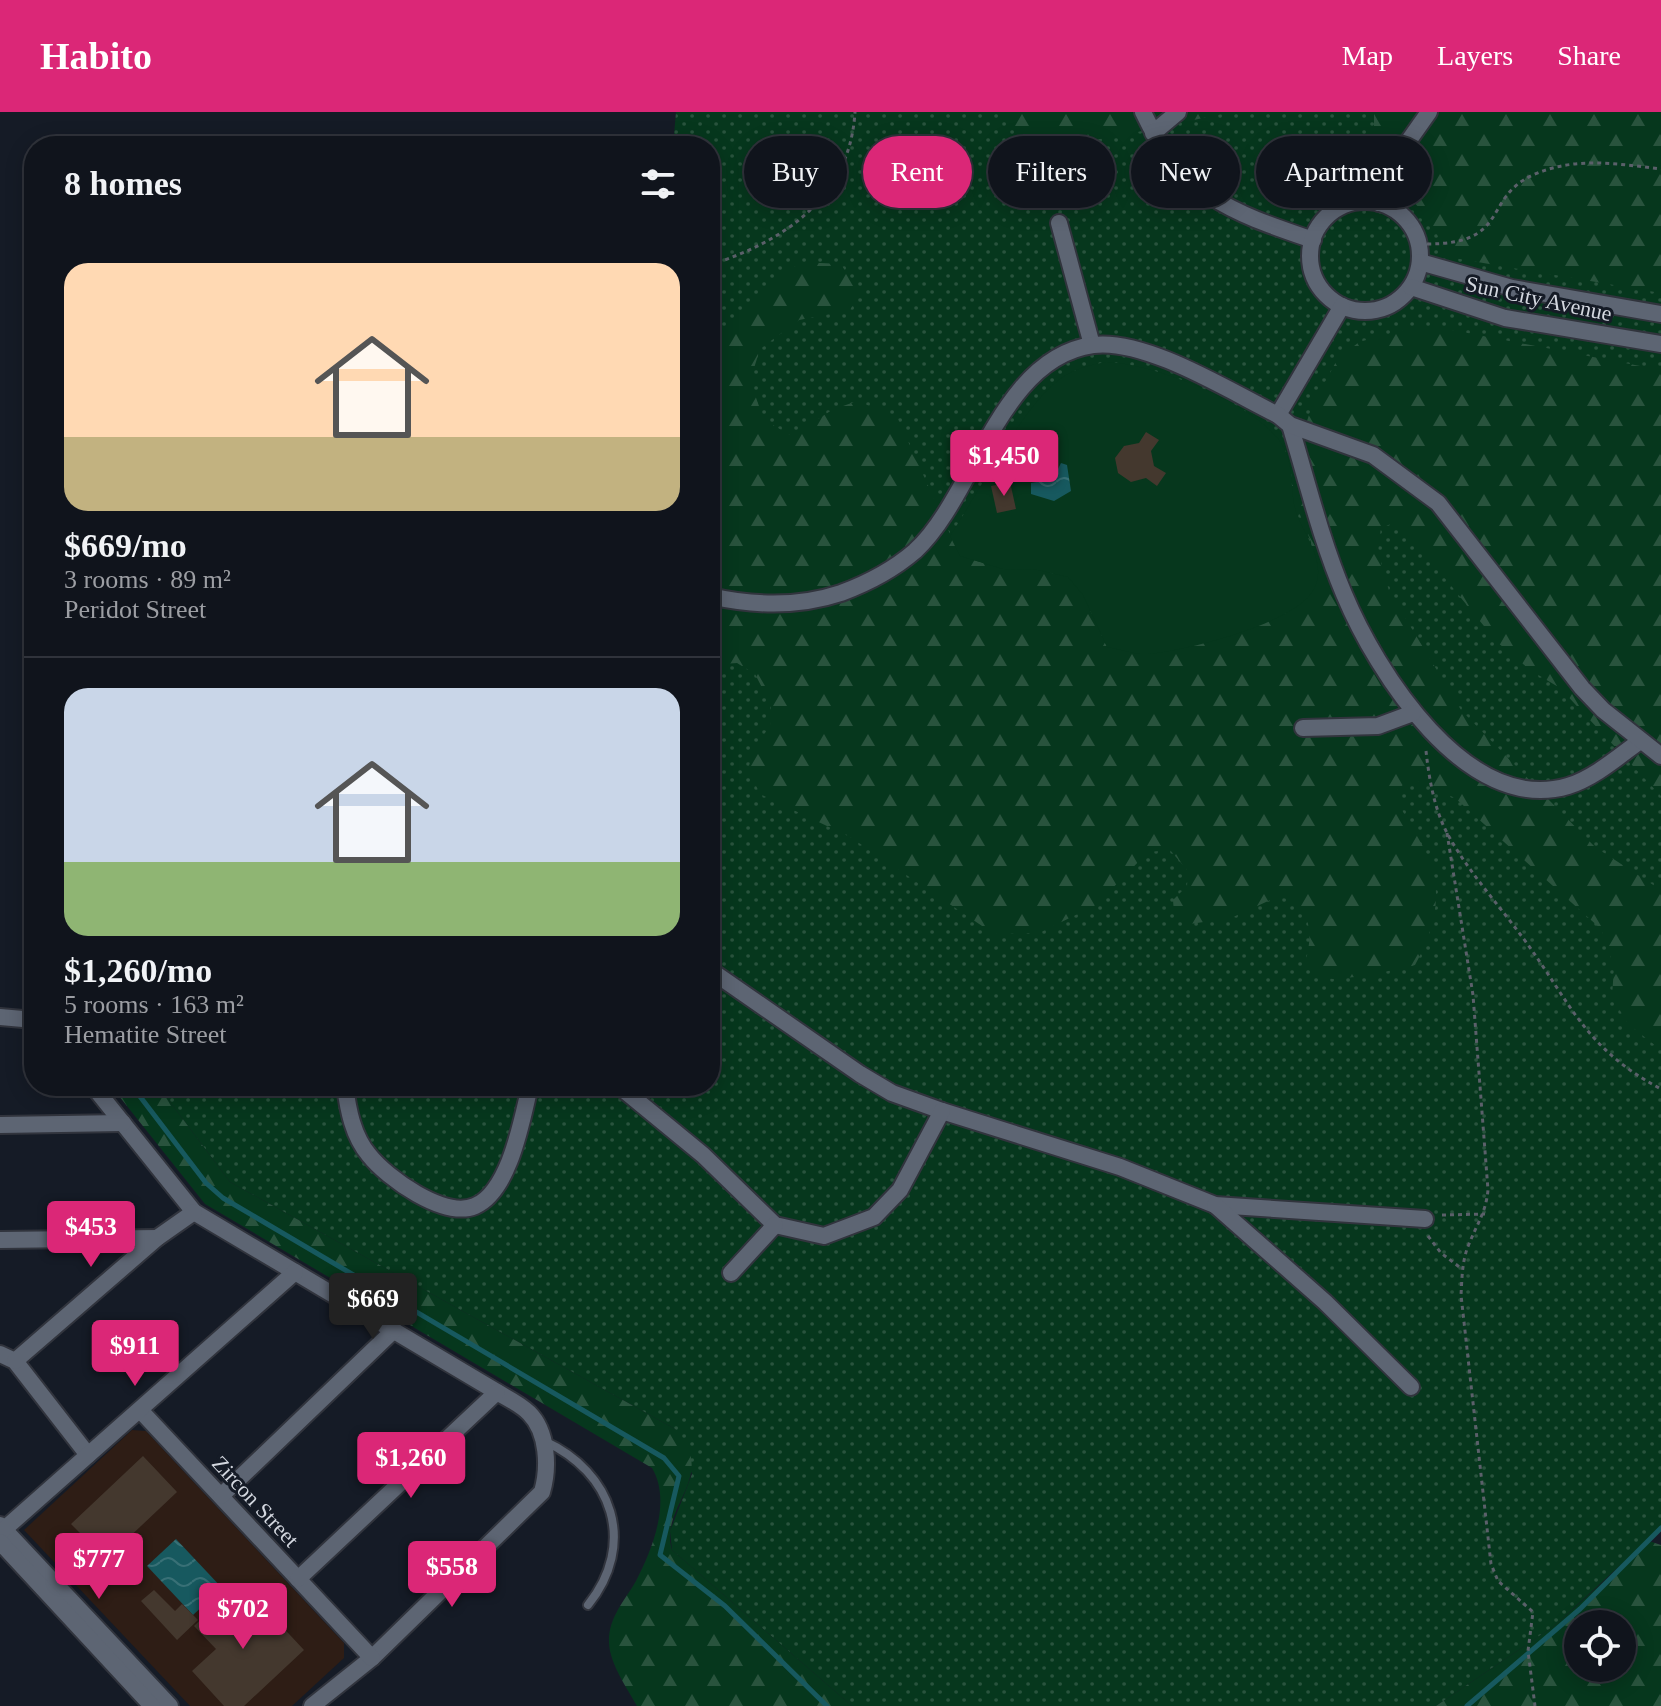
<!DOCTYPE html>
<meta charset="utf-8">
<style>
:root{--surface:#10141c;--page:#1e2129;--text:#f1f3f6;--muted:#9c9ea3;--line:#30333b;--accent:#db2777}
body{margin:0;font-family:"Times New Roman",serif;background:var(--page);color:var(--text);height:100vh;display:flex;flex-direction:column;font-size:30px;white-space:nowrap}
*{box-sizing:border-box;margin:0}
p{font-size:26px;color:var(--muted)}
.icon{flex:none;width:44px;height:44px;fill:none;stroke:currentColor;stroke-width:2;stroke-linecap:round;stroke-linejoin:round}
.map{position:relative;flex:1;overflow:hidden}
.side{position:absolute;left:24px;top:24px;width:696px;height:960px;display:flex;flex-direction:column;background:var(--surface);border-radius:32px;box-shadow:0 4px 20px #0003,0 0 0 2px var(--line)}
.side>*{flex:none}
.hud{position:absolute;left:744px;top:24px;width:760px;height:72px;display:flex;gap:16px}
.controls{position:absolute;left:1564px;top:1498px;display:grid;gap:16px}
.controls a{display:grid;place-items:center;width:72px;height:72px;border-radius:50%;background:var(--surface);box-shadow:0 4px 20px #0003,0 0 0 2px var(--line);font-size:40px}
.price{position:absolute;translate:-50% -68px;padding:0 18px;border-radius:8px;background:var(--accent);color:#fff;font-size:26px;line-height:52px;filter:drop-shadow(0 2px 4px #0008)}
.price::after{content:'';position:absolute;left:50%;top:48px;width:24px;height:18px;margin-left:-12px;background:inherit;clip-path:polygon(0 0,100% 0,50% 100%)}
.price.on{background:#222;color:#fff}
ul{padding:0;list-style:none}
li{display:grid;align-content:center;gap:16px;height:424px;padding:0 40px}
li+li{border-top:2px solid var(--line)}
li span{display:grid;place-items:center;height:248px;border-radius:24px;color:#555}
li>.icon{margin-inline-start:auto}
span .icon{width:144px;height:144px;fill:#fffc;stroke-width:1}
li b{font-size:34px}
h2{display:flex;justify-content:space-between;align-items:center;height:96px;padding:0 40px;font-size:34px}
.tag{padding:0 28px;border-radius:36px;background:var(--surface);box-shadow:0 4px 20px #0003,0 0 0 2px var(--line);font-size:28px;line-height:72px}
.tag.on{background:var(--accent);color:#fff}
header{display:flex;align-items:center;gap:48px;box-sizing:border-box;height:112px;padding:0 40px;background:var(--accent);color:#fff}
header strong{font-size:38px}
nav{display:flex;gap:44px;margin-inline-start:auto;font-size:28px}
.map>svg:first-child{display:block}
.commercial{fill:#2e1d15}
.grass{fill:url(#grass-dots)}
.forest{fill:url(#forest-firs);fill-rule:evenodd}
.green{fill:#06371d}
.water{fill:url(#water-waves)}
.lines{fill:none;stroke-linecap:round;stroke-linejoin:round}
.stream{stroke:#17595f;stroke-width:5}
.building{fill:#44382e}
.lane-casing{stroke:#31343d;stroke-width:12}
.street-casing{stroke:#31343d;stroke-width:20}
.path{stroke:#5b606a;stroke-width:3;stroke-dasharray:4 4;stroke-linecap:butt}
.lane{stroke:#5d6573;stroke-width:8}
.street{stroke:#5d6573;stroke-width:16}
.labels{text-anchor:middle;stroke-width:6;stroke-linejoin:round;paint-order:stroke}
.street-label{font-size:22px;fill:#d3d7df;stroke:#151b26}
</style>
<header>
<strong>Habito</strong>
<nav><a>Map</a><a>Layers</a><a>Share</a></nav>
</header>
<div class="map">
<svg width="1661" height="1594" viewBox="0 0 1661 1594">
<defs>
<pattern id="grass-dots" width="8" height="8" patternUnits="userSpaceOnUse" patternTransform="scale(2)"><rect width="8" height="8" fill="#06371d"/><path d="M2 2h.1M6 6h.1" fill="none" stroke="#29533d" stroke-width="1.8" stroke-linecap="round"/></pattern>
<pattern id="forest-firs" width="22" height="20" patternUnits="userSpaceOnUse" patternTransform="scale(2)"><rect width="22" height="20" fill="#06371d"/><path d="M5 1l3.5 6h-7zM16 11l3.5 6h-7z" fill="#29533d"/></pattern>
<pattern id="water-waves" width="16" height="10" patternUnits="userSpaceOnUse" patternTransform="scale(2)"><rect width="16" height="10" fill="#17595f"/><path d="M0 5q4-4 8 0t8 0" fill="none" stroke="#387076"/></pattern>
</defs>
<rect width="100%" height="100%" fill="#151b26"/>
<path class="commercial" d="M 132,1318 L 146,1319 L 344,1531 L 344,1546 L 292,1594 L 190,1594 L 24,1418 Z"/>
<path class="grass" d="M 676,0 L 1661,0 L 1661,1416 L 1554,1514 L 1436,1594 L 852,1594 L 672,1438 L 670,1419 L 692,1362 L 675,1317 L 230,1070 L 158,974 L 710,974 L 710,34 L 673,34 Z"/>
<g class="forest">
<path d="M 1006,0 L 1231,0 L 1114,25 L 1050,34 L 1023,31 Z"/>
<path d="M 1374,0 L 1661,0 L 1661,181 L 1448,145 C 1416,70 1374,48 1299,91 L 1283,85 L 1277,70 C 1306,46 1346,48 1374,20 Z"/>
<path d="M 800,150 L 841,152 L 859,182 L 850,198 L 799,208 L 760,237 L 750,269 L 764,308 L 792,324 L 832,298 L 857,289 L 897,305 L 960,444 L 1003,457 L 1038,458 L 1068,465 L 1083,483 L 1107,535 L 1146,542 L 1195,533 L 1291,500 L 1314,478 L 1311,430 L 1290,378 L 1292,354 L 1312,294 L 1337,248 L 1359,230 L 1407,217 L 1452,218 L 1661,258 L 1661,684 L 1560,576 L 1530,558 L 1497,530 L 1399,410 L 1381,415 L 1378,439 L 1389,479 L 1461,598 L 1595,735 L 1661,778 L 1661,931 L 1656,934 L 1628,912 L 1612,885 L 1614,855 L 1601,817 L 1455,686 L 1417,669 L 1404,672 L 1395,680 C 1403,707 1422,727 1431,752 C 1443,788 1432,822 1415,853 L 1366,864 L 1333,867 L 1315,864 L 1305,851 C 1312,827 1312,808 1296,788 L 1277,785 L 1231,806 L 1190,812 L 1174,801 L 1173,788 L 1187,774 L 1188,759 L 1170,738 L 1148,740 L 1096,793 L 1039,821 L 994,822 L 850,725 L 760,682 L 748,657 L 755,635 L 770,614 L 771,593 L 755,562 L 737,551 L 710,553 L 710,228 Z"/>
<path d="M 111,974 L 158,974 L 230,1070 L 675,1317 C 720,1364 658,1395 672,1438 L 852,1594 L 637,1594 C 627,1576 610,1552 609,1531 C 608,1506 624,1490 636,1469 C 652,1438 672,1389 652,1356 L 205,1092 Z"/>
<path d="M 1649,1429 L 1661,1433 L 1661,1594 L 1436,1594 L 1554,1514 ZM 1578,1512 L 1622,1512 L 1622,1556 L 1578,1556 Z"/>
</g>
<path class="green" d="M 1106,250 C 1153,251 1264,293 1285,338 C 1295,359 1289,381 1297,403 C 1306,425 1327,452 1314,477 C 1297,511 1186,539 1148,542 C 1135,543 1120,537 1107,535 L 1083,483 L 1068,465 L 1038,458 L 1003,457 L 960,444 L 950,424 C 977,383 1023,294 1060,267 C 1074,257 1089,253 1106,250 Z"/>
<g class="water">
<path d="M 1061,351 L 1067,353 L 1071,379 L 1054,389 L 1031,382 L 1031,371 L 1053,367 Z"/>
<path d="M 176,1427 L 222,1476 L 193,1503 L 147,1454 Z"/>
</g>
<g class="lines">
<g class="stream">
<path d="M 132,974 L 206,1071 L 223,1086 L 664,1346 L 679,1364 L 660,1443 L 725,1494 L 827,1594"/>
<path d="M 1467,1594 L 1580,1497 L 1661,1416"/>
</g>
</g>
<g class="building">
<path d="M 1146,320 L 1159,328 L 1151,339 L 1154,354 L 1166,361 L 1157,374 L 1146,366 L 1131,370 L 1118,361 L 1115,346 L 1124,334 L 1139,331 Z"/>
<path d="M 1010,370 L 1016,397 L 997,401 L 991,374 Z"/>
<path d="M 143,1344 L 177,1380 L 105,1448 L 98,1440 L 81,1455 L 64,1437 L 80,1421 L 71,1412 Z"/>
<path d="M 154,1478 L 175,1499 L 182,1492 L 198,1508 L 177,1528 L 141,1489 Z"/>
<path d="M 231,1479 L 253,1502 L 262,1493 L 304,1538 L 244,1594 L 224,1594 L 192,1559 L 216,1537 L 194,1514 Z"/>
</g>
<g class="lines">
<defs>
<path id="lane" d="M 544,1329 C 613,1360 637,1432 588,1493"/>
<g id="street">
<path d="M 1143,0 C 1182,84 1231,100 1313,128"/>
<path d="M 1153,21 L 1178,0"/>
<circle cx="1365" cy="144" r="55"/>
<path d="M 1379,91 L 1400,41 L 1429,0"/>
<path d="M 1059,111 L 1092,233"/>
<path d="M 1420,150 L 1512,176 L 1661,202"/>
<path d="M 1411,175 L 1505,206 L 1661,232"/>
<path d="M 1278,303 L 1342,194"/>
<path d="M 1290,313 C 1307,369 1321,428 1344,482 C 1376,559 1467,704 1568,674 C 1594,666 1618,645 1640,629"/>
<path d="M 710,484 C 754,494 799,495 841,481 C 868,471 893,458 915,439 C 975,384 999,246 1093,233 C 1146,226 1231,280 1278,303 L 1290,313 L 1373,343 L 1438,391 L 1582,576 L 1603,598 L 1661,644"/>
<path d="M 1303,616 L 1378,614 L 1413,601"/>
<path d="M 710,858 L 860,962 L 892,981 L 942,999 L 1120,1055 L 1215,1093 L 1425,1107"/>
<path d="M 0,905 L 34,908"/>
<path d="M 93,974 L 194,1100 L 497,1280 C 507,1286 520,1292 529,1301 C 548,1320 549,1356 542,1380 L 372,1546 L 312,1594"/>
<path d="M 345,974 C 348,998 353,1024 369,1043 C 387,1066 444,1107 475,1094 C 510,1079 522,1007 530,974"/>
<path d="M 619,974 L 703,1043 L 775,1113 L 824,1124 L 874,1105 L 900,1078 L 942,999"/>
<path d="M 0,1013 L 123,1011"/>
<path d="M 1215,1093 L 1325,1190 L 1411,1275"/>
<path d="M 0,1128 L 157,1126"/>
<path d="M 731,1161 L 775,1113"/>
<path d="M 0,1242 L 15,1249 L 88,1343"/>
<path d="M 15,1249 L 157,1126 L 194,1100"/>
<path d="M 140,1298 L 372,1546"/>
<path d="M 221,1384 L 394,1218"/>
<path d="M 0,1413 L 170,1594"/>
<path d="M 0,1421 L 295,1160"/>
<path d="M 0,1430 L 152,1594"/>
<path d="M 298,1467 L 497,1280"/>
</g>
</defs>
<use href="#lane" class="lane-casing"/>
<use href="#street" class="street-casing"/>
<g class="path">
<path d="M 1427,132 C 1511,132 1482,86 1533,63 C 1575,44 1618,52 1661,57"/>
<path d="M 710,153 C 785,129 850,85 855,0"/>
<path d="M 1426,639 C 1429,666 1434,696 1447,721 C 1467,758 1498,792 1523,826 C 1571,891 1584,936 1661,977"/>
<path d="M 1447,721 L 1473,883 L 1488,1078 C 1486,1100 1477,1112 1469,1132 C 1462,1148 1462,1166 1461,1183 L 1491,1452 L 1498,1469 L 1533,1500 L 1528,1539 L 1535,1594"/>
<path d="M 1442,1103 L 1485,1102"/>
<path d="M 1428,1124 L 1441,1141 L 1462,1157"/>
</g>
<use href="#lane" class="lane"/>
<use href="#street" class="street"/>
</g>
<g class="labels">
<g class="street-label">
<text transform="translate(1539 186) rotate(12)" y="8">Sun City Avenue</text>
<text transform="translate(256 1389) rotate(47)" y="8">Zircon Street</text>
</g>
</g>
</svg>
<div class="controls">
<a><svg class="icon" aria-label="locate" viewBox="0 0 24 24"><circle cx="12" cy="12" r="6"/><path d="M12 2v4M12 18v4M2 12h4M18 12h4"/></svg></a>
</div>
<b class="price" style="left:1004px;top:386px">$1,450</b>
<b class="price" style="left:91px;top:1157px">$453</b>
<b class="price on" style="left:373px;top:1229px">$669</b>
<b class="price" style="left:135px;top:1276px">$911</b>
<b class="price" style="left:411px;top:1388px">$1,260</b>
<b class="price" style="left:99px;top:1489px">$777</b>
<b class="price" style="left:452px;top:1497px">$558</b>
<b class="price" style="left:243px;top:1539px">$702</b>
<div class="hud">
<a class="tag">Buy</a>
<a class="tag on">Rent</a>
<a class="tag">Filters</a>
<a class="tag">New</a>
<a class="tag">Apartment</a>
</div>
<section class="side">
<h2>8 homes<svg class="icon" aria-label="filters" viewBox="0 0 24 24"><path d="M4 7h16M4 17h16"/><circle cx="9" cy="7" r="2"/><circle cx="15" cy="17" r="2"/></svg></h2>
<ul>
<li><span style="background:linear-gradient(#ffd9b3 70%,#c2b280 0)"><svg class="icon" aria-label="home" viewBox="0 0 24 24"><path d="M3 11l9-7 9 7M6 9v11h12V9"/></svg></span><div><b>$669/mo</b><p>3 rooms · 89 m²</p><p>Peridot Street</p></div></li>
<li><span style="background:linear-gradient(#c9d6e8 70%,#8fb573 0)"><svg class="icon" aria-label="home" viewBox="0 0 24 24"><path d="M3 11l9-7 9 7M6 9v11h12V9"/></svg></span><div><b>$1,260/mo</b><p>5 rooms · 163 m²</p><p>Hematite Street</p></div></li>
</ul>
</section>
</div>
